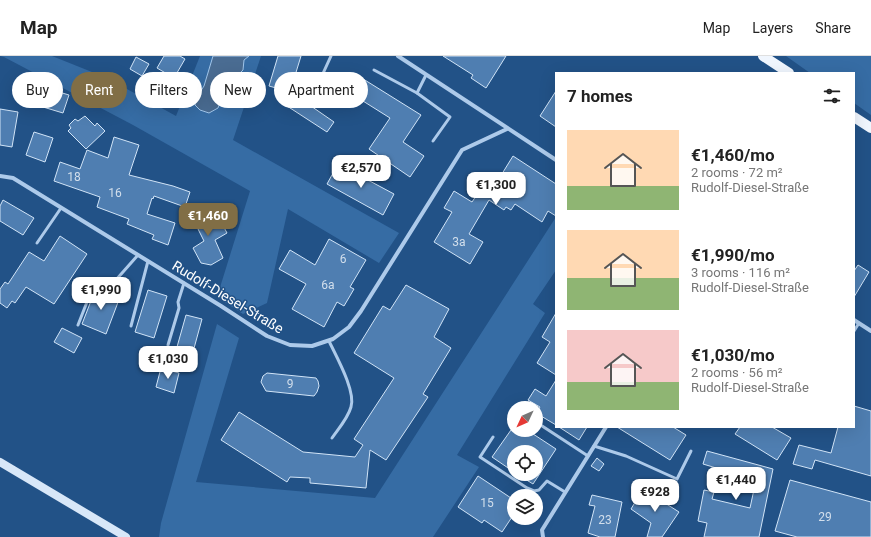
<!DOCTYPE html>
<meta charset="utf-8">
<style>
:root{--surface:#fff;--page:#f6f6f6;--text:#222;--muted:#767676;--line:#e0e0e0;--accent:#816e45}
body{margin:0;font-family:Roboto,sans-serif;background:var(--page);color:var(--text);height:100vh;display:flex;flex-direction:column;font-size:15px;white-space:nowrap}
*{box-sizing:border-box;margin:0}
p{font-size:13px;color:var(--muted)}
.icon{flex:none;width:22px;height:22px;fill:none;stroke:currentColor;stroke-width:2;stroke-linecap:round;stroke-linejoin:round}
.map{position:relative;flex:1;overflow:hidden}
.panel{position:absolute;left:555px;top:16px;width:300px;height:356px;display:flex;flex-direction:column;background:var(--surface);border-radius:0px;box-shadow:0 4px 16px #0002}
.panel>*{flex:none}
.guide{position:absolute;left:12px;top:16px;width:380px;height:36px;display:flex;gap:8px}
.needle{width:26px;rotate:226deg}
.tools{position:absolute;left:507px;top:345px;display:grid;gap:8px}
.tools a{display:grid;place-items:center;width:36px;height:36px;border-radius:50%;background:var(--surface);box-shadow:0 4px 16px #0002;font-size:20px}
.price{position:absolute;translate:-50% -34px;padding:0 9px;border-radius:8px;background:#fff;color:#222;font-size:13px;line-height:26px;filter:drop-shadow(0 1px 2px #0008)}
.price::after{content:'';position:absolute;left:50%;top:24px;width:12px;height:9px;margin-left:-6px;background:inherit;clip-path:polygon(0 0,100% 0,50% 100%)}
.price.current{background:var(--accent);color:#fff}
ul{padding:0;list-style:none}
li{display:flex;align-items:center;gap:12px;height:100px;padding:0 12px}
li span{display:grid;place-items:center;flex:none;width:112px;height:80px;border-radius:0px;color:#555}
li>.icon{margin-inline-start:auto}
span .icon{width:48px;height:48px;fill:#fffc;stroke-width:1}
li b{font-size:17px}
h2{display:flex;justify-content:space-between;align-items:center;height:48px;padding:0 12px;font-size:17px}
.tag{padding:0 14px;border-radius:18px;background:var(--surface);box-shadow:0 4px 16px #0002;font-size:14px;line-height:36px}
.tag.current{background:var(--accent);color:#fff}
header{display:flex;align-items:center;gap:24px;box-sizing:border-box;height:56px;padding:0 20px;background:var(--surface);border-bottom:1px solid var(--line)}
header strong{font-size:19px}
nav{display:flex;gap:22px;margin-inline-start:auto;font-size:14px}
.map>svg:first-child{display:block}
.green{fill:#366ca4}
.water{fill:#4a6c92;stroke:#a1c6eb}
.building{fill:#4f7eb1;stroke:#d1e4f7}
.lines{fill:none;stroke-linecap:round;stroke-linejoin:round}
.lane{stroke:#adcaea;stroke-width:3}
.street{stroke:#adcaea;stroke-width:4}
.secondary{stroke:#d8e7f8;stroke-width:8}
.primary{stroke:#f0f6fe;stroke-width:10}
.labels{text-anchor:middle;stroke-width:3;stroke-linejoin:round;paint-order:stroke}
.number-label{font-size:12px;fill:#d3dfec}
.street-label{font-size:14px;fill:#fff;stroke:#225287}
</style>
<header>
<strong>Map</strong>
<nav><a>Map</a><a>Layers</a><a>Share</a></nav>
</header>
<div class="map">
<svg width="871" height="481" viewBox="0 0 871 481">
<rect width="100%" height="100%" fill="#225287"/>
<g class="green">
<path d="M 0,0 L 52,0 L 107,22 L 176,60 L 200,0 L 261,0 L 233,84 L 399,177 L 379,207 L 288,153 L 267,247 L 243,258 L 217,241 L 250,135 L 133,69 L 4,1 Z"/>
<path d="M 786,0 L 871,0 L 871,59 L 854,47 L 854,17 L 810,17 Z"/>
<path d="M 556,161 L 556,214 L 533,248 L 545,257 L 457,399 L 479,411 L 433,481 L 159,481 L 161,467 L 217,268 L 239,282 L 196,426 L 375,442 Z"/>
</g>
<path class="water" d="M 213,0 L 249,0 L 244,4 L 243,14 L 232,25 L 224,37 L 218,52 L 209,57 L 200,54 L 195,49 L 196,42 L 204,30 Z"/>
<g class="building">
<path d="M 164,0 L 180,0 L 185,3 L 174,22 L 157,12 Z"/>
<path d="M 278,0 L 301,0 L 290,36 L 269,30 Z"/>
<path d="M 443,0 L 506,0 L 486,32 L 471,22 L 473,19 Z"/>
<path d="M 136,1 L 149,8 L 142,20 L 130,13 Z"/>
<path d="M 360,21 L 421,59 L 403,86 L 424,100 L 410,121 L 369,93 L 390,62 L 355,40 Z"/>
<path d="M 49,33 L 69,39 L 63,57 L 43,51 Z"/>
<path d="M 556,35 L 556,71 L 540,60 Z"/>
<path d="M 295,39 L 334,66 L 327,76 L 287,50 Z"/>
<path d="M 0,53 L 18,56 L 12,91 L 0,89 Z"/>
<path d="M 85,60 L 95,70 L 97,67 L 105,75 L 86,93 L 68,75 L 71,72 L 69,69 L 75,63 L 78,65 Z"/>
<path d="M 34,76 L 53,82 L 45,106 L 26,99 Z"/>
<path d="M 114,81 L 139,89 L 129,119 L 173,130 L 190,136 L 185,151 L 154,140 L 153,143 L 152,142 L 147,158 L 175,167 L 168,189 L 152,183 L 154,179 L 127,168 L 129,163 L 97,151 L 100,141 L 54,125 L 60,106 L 80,113 L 87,94 L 108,102 Z"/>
<path d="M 513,100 L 556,128 L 556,160 L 548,155 L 542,166 L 515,148 L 511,154 L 506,151 L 504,154 L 489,144 L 469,178 L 483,186 L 470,208 L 434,186 L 452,156 L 444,152 L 454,135 L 472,146 L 484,128 L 492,134 Z"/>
<path d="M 338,108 L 394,138 L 383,159 L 327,128 Z"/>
<path d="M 3,144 L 34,162 L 23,179 L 0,165 L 0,150 Z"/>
<path d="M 193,150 L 202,153 L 198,165 L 210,159 L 214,164 L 219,162 L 227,177 L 215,184 L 223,202 L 211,209 L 201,207 L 193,192 L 204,185 L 195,167 L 196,166 L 189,164 Z"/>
<path d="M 60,180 L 87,198 L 54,248 L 26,231 L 15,247 L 12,245 L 7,252 L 0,247 L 0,233 L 5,226 L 8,228 L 29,196 L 44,205 Z"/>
<path d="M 329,183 L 366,204 L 350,231 L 354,233 L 344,250 L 337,246 L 324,271 L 292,253 L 306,228 L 279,213 L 290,194 L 315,209 Z"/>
<path d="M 858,209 L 869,216 L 854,241 L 854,215 Z"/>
<path d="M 406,229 L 449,253 L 434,281 L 451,292 L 423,338 L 428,341 L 386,404 L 370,394 L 366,432 L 310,427 L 310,422 L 290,421 L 287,426 L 221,384 L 239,356 L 303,396 L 355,401 L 363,389 L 354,383 L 394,322 L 354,297 L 383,250 L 390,254 Z"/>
<path d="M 96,232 L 120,241 L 106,278 L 82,268 Z"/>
<path d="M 148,234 L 167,240 L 154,282 L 135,276 Z"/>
<path d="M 556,257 L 556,319 L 537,307 L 550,286 L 542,281 Z"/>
<path d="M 186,259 L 202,263 L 193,296 L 177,291 Z"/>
<path d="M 62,272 L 82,282 L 74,297 L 54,286 Z"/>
<path d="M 161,312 L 179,317 L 174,337 L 156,331 Z"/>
<path d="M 267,317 L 316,322 L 318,325 L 319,330 L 317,336 L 314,340 L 266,335 L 261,326 L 263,320 Z"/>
<path d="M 556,324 L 556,369 L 536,357 L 540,351 L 528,344 L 535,333 L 546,340 Z"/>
<path d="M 854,350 L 871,355 L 871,420 L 815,404 L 812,413 L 793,408 L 799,389 L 831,397 L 838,371 L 854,371 Z"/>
<path d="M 559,371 L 587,371 L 579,384 Z"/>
<path d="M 617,371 L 673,371 L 686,379 L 670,404 Z"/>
<path d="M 740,371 L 772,371 L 791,382 L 777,404 L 735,378 Z"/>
<path d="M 511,374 L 527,374 L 556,393 L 533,428 L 517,418 L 536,418 L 536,396 L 514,396 L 514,416 L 492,401 Z"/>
<path d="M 707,395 L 773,413 L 759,481 L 704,481 L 707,467 L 698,465 L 704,434 L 714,436 L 712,443 L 750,452 L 756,424 L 703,408 Z"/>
<path d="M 597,402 L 604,408 L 599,415 L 591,410 Z"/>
<path d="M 478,420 L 514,444 L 514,458 L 502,476 L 484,464 L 482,467 L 458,451 Z"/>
<path d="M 790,424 L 871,446 L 871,481 L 797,481 L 775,475 Z"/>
<path d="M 643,433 L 679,456 L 662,481 L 647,481 L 651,467 L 631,453 Z"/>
<path d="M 592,439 L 622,446 L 615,481 L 600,481 L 588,477 L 595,450 L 589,449 Z"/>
</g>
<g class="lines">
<g class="lane">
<path d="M 374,14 L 417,37 L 450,61 L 433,85"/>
<path d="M 320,24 L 331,0"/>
<path d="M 417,37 L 426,19"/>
<path d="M 37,187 L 61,152"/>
<path d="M 78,269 L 94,228 L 101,226 L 111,228 L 115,225 L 138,199"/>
<path d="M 131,270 L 148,205"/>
<path d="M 854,275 L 859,267"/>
<path d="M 329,285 C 336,300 356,335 351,351 C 348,362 339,372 332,382"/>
<path d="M 168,289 L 179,252 L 178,246 L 184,227"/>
<path d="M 536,366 L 588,400"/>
<path d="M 493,381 L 480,401 L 527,432 L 534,435 L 539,434 L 547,425 L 565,436"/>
<path d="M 594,390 L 626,400 L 677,423 L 691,395"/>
</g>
<g class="street">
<path d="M 398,0 L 556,104"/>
<path d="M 0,120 L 13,122 L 221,250 L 267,280 L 290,289 L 312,290 L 333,283 L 349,271 L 361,255 L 462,94 L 507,73"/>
<path d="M 854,264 L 871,275"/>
<path d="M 543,481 L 542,474 L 606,371"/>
</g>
<path class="secondary" d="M 0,406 L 126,481"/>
<g class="primary">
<path d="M 763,0 L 789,17"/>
<path d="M 854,61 L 871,72"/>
</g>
</g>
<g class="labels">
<g class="number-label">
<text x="74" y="125">18</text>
<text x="115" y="141">16</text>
<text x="459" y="190">3a</text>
<text x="343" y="207">6</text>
<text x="328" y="233">6a</text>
<text x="290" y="332">9</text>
<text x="487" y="451">15</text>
<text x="825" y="465">29</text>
<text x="605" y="468">23</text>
</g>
<g class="street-label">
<text transform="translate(228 241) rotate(31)" y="5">Rudolf-Diesel-Straße</text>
</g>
</g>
</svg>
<div class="tools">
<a><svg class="needle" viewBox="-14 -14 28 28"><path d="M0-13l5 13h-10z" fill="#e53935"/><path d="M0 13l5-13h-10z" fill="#767676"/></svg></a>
<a><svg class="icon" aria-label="locate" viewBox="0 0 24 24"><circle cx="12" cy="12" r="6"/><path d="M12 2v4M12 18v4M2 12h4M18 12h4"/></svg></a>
<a><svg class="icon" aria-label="layers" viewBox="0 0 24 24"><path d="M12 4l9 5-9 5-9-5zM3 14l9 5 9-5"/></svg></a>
</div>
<b class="price" style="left:361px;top:133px">€2,570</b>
<b class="price" style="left:496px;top:150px">€1,300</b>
<b class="price current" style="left:208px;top:181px">€1,460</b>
<b class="price" style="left:101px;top:255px">€1,990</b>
<b class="price" style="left:168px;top:324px">€1,030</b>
<b class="price" style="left:736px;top:445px">€1,440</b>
<b class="price" style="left:655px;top:457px">€928</b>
<div class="guide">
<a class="tag">Buy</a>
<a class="tag current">Rent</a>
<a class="tag">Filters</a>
<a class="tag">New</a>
<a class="tag">Apartment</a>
</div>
<section class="panel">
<h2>7 homes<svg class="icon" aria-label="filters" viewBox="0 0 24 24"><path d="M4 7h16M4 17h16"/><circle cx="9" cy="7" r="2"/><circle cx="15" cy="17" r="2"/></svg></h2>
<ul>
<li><span style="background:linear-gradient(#ffd9b3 70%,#8fb573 0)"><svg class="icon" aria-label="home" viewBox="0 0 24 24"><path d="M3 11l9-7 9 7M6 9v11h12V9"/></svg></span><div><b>€1,460/mo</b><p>2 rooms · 72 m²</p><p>Rudolf-Diesel-Straße</p></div></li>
<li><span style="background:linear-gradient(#ffd9b3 60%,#8fb573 0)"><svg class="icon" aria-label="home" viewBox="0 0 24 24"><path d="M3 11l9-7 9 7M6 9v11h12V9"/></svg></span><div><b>€1,990/mo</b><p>3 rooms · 116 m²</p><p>Rudolf-Diesel-Straße</p></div></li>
<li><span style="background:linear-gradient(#f6c9c9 65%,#8fb573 0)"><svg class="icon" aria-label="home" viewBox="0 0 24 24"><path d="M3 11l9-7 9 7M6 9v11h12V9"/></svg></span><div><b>€1,030/mo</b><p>2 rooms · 56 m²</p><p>Rudolf-Diesel-Straße</p></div></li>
</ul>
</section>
</div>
